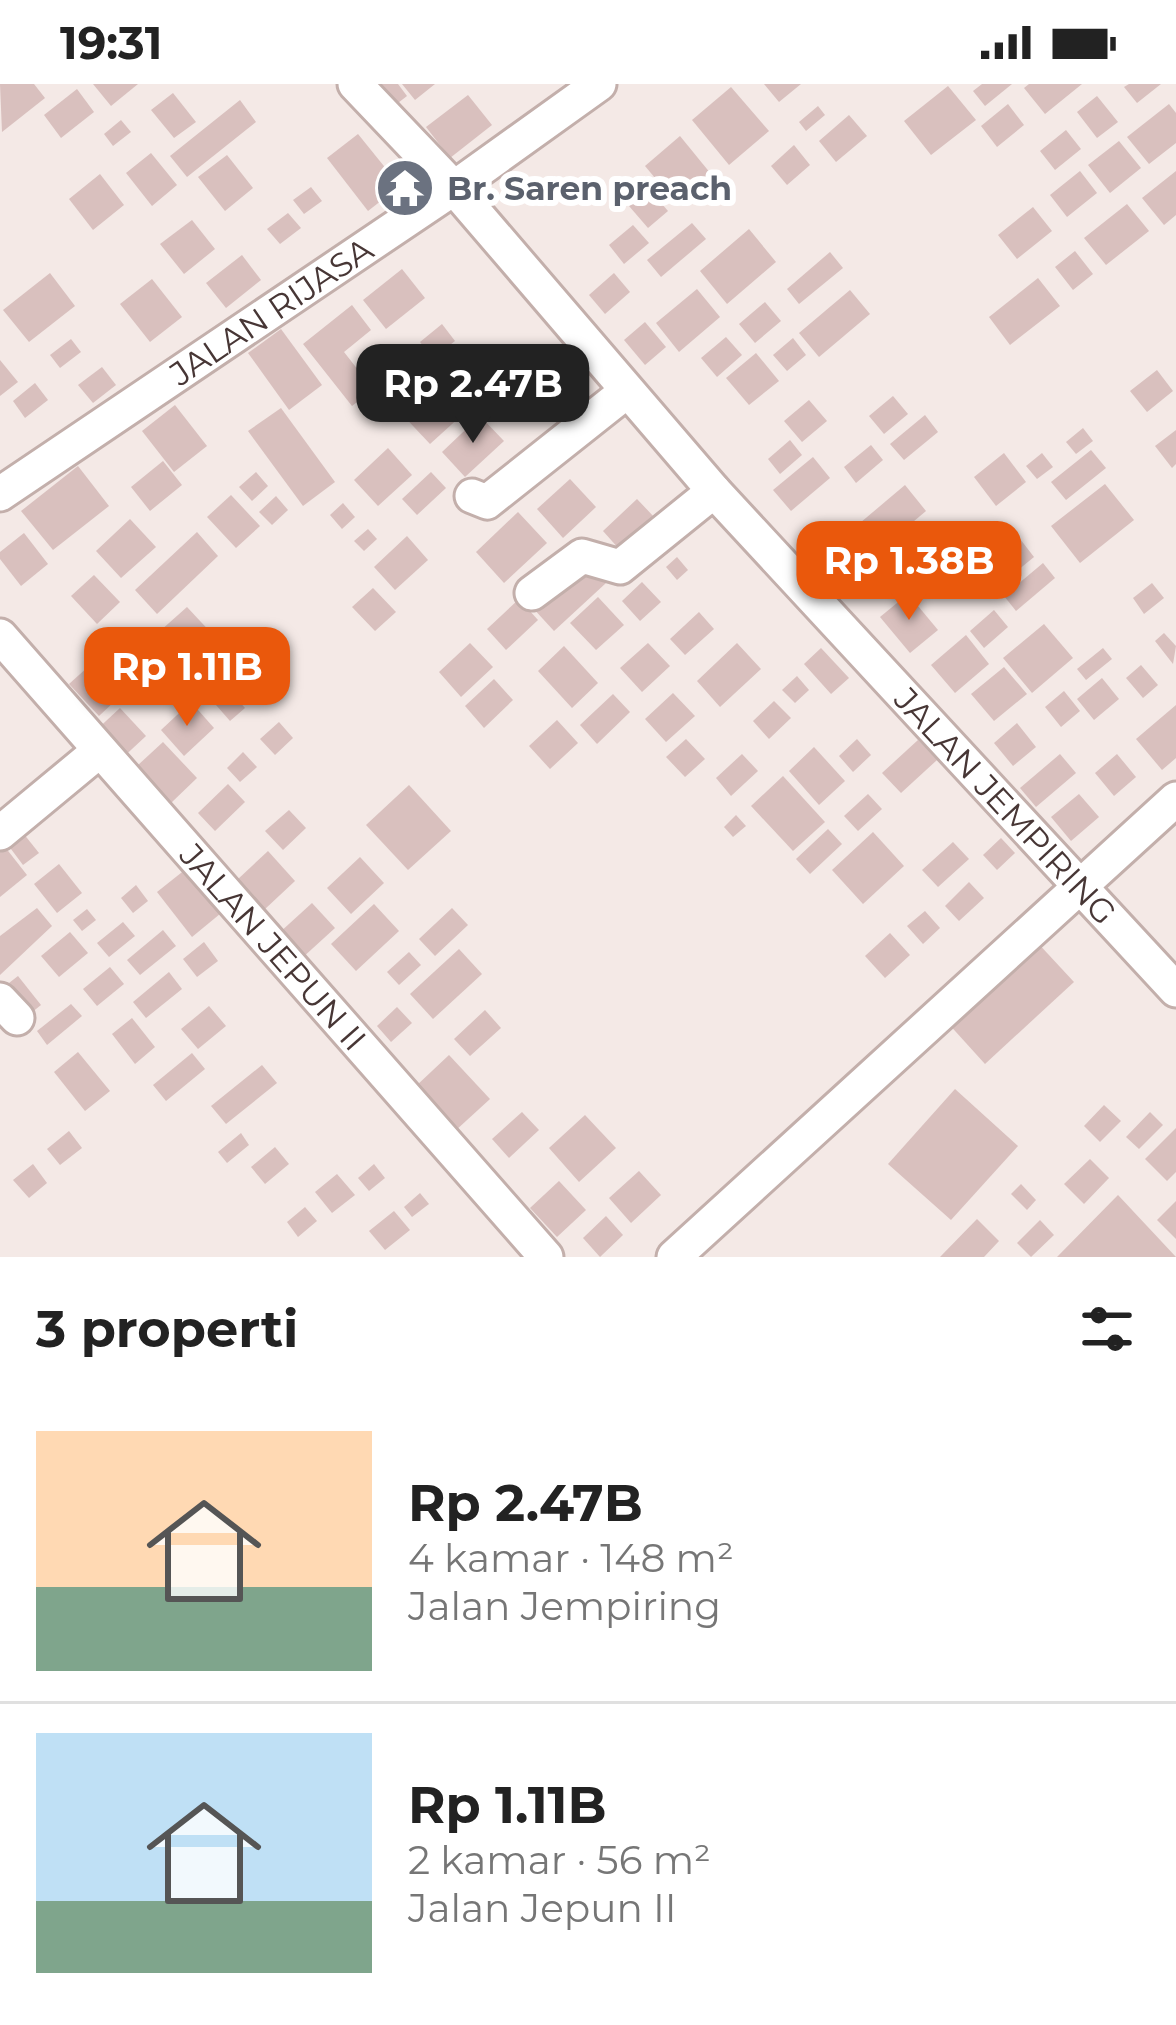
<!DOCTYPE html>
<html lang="id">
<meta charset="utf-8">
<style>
:root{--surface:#fff;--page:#f2f2f2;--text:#222;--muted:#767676;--line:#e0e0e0;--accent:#ea580c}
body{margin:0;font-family:Montserrat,sans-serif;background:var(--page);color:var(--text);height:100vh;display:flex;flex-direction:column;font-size:45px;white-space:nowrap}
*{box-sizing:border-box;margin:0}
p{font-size:39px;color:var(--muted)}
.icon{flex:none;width:66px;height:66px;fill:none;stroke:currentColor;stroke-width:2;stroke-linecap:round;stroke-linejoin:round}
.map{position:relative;height:1173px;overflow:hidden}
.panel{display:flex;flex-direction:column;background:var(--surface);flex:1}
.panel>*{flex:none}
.price{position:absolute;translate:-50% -102px;padding:0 27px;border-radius:24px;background:var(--accent);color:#fff;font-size:39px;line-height:78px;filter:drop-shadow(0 3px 6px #0008)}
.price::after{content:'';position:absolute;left:50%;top:72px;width:36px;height:27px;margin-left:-18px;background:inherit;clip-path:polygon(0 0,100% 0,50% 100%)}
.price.on{background:#222;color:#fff}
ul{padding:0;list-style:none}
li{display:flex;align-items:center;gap:36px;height:300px;padding:0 36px}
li+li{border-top:3px solid var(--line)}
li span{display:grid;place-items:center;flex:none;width:336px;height:240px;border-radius:0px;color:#555}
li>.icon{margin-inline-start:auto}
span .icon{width:144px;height:144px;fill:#fffc;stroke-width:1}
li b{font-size:51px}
h2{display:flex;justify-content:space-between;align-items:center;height:144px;padding:0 36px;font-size:51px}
.status{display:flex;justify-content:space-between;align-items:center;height:84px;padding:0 60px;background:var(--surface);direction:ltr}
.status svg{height:33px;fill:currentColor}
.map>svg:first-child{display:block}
.building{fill:#d9c0be}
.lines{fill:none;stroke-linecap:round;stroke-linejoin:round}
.minor-casing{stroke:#c3afab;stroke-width:39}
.minor{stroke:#fff;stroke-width:33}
.labels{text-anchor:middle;stroke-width:12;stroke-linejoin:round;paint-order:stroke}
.worship-label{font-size:33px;font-weight:bold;fill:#5b616d;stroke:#fff;text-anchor:start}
.street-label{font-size:33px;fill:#473635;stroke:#fff}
</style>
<div class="status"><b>19:31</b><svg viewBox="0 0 49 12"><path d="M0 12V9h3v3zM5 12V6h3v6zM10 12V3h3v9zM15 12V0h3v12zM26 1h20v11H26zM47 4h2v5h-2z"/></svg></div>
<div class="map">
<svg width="1176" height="1173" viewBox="0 0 1176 1173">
<rect width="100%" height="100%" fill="#f4e9e6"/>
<g class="building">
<path d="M 0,0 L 34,0 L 45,14 L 2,48 Z"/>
<path d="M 93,0 L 138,0 L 111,22 Z"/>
<path d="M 373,0 L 398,0 L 407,12 L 385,29 Z"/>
<path d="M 402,0 L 435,0 L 415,16 Z"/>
<path d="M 764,0 L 801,0 L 779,18 Z"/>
<path d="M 982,0 L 1012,0 L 985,22 L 973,7 Z"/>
<path d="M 1029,0 L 1082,0 L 1045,30 L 1024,4 Z"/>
<path d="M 1129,0 L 1161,0 L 1137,19 L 1124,3 Z"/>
<path d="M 948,2 L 976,36 L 931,71 L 904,37 Z"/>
<path d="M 731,3 L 769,47 L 729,81 L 692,36 Z"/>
<path d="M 77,5 L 94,28 L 61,54 L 44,31 Z"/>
<path d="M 173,9 L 196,38 L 174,54 L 151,26 Z"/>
<path d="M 468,11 L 492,41 L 450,74 L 426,43 Z"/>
<path d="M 1097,12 L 1118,38 L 1097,54 L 1077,28 Z"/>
<path d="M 240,16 L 256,38 L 187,93 L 170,72 Z"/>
<path d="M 1008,20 L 1024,41 L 997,63 L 981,42 Z"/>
<path d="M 1169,20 L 1176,29 L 1176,59 L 1149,80 L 1127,53 Z"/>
<path d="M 818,22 L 825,31 L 806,47 L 799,38 Z"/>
<path d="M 849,31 L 867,52 L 836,78 L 819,57 Z"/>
<path d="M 121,36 L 131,48 L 113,62 L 104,50 Z"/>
<path d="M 1066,46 L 1081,65 L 1055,86 L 1040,67 Z"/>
<path d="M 358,50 L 400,102 L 368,127 L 327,74 Z"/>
<path d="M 680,52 L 711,90 L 676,119 L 645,82 Z"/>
<path d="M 1119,57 L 1141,84 L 1110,109 L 1088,81 Z"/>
<path d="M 794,61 L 810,81 L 787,101 L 771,82 Z"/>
<path d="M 151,69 L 177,101 L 152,122 L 126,89 Z"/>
<path d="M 227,71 L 253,104 L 225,127 L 198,93 Z"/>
<path d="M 1080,87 L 1097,109 L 1067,133 L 1050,111 Z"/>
<path d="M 1176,87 L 1176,131 L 1164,141 L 1142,114 Z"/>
<path d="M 100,90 L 124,121 L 93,146 L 69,115 Z"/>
<path d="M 311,103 L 322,117 L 304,130 L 293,116 Z"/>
<path d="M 649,105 L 668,127 L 648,144 L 629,122 Z"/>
<path d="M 1127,120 L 1149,147 L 1106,181 L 1084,154 Z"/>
<path d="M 1033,123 L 1052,147 L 1017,175 L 998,151 Z"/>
<path d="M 288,129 L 301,144 L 280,160 L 267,145 Z"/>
<path d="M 192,136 L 215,165 L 184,190 L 160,160 Z"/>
<path d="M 692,139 L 706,155 L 661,193 L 647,176 Z"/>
<path d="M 633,141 L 649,159 L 624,180 L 609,161 Z"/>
<path d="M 749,145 L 776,178 L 727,220 L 700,187 Z"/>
<path d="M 1075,167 L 1093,190 L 1073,206 L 1055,183 Z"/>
<path d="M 830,168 L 843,184 L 799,220 L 787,205 Z"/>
<path d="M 242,171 L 261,196 L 226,224 L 206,199 Z"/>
<path d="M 402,185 L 425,214 L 386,245 L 363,216 Z"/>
<path d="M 50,189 L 75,222 L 29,258 L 3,226 Z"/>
<path d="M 614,189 L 630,208 L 605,230 L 589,211 Z"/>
<path d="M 1038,194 L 1060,222 L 1010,261 L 989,233 Z"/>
<path d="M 152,195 L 182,233 L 150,258 L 120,220 Z"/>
<path d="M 697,205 L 720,233 L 679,268 L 656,239 Z"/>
<path d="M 850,206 L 870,230 L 819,273 L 799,249 Z"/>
<path d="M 765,218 L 781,237 L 755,259 L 739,240 Z"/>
<path d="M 352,221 L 371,246 L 344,268 L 373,305 L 352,322 L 303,260 Z"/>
<path d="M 645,238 L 666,263 L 645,281 L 624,256 Z"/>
<path d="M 442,240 L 455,257 L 433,274 L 420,258 Z"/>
<path d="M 281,245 L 322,301 L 289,326 L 248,269 Z"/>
<path d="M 726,253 L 742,271 L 717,293 L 701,274 Z"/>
<path d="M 793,254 L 806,271 L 787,287 L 773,271 Z"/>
<path d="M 71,255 L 81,268 L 60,284 L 50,271 Z"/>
<path d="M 756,269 L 779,297 L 749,321 L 726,294 Z"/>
<path d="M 0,276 L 18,298 L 0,312 Z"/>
<path d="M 411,281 L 425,300 L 398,322 L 382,303 Z"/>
<path d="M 102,283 L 116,301 L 93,319 L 78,301 Z"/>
<path d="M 525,286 L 548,310 L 520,335 L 498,311 Z"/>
<path d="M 1157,286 L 1173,307 L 1147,328 L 1130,307 Z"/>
<path d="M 441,287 L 473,321 L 430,360 L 398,326 Z"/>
<path d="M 35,299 L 48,316 L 25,334 L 13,317 Z"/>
<path d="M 893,312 L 908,330 L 884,350 L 869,332 Z"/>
<path d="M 809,316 L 827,337 L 802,358 L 784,337 Z"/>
<path d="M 175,321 L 207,362 L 174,388 L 142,347 Z"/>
<path d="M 281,324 L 335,398 L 303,422 L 248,347 Z"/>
<path d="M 925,331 L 938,348 L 904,376 L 890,360 Z"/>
<path d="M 480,332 L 504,357 L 465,393 L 442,368 Z"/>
<path d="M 1083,344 L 1093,357 L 1076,370 L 1066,358 Z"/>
<path d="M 1176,346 L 1176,380 L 1172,384 L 1155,362 Z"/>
<path d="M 790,356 L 802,371 L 780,390 L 768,375 Z"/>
<path d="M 871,361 L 883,376 L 856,399 L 844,383 Z"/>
<path d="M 388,364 L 412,391 L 378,422 L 354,396 Z"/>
<path d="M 1091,366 L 1106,384 L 1066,416 L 1051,398 Z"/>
<path d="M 1004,369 L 1026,398 L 996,422 L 974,393 Z"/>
<path d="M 1042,369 L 1053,383 L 1037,395 L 1026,382 Z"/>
<path d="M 813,373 L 830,394 L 791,427 L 773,406 Z"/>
<path d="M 163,377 L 182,401 L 150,427 L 131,403 Z"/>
<path d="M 78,382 L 109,422 L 53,466 L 21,427 Z"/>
<path d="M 256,388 L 268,402 L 252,417 L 239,403 Z"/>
<path d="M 431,388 L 446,404 L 417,431 L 402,415 Z"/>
<path d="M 570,395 L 596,423 L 563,454 L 537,425 Z"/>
<path d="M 1105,400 L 1134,436 L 1080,479 L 1051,442 Z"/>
<path d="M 905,401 L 926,427 L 862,481 L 841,455 Z"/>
<path d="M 231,411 L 260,442 L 236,464 L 207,433 Z"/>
<path d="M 276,412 L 288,426 L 272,441 L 259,428 Z"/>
<path d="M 637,415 L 655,434 L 620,466 L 603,447 Z"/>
<path d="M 343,419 L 355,433 L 342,445 L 330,431 Z"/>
<path d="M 518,428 L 547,459 L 504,499 L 476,468 Z"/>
<path d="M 130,435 L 156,463 L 121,494 L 96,467 Z"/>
<path d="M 368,445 L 377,455 L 364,467 L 354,457 Z"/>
<path d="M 197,448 L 218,472 L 157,530 L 135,506 Z"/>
<path d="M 24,449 L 48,480 L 21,502 L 0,475 L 0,468 Z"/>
<path d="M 935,450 L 954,472 L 910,508 L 892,486 Z"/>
<path d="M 1017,451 L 1034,473 L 1006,496 L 988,475 Z"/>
<path d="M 407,452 L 428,476 L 395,506 L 374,483 Z"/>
<path d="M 677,473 L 688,486 L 677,496 L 666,483 Z"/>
<path d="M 584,475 L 606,499 L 554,547 L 532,523 Z"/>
<path d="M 1043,479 L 1055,494 L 1016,527 L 1004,512 Z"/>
<path d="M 94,491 L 120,518 L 97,540 L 71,512 Z"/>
<path d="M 642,498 L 661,518 L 640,537 L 622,517 Z"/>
<path d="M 1152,499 L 1164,514 L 1144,530 L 1133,514 Z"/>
<path d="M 373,504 L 396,528 L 375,547 L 352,523 Z"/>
<path d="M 908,510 L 938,546 L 910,569 L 880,533 Z"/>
<path d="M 598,513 L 624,541 L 596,566 L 570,539 Z"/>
<path d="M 519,515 L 538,536 L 506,566 L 487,545 Z"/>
<path d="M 187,523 L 215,553 L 179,586 L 151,555 Z"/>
<path d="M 994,526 L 1008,543 L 984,564 L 970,547 Z"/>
<path d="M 699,528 L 714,545 L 685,571 L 670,555 Z"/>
<path d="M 1044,540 L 1073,574 L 1032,609 L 1003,574 Z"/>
<path d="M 1164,549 L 1176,562 L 1173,580 L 1155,557 Z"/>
<path d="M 966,551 L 989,580 L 955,609 L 931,581 Z"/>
<path d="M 119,555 L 148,586 L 99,632 L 69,600 Z"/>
<path d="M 470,559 L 493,583 L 461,613 L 439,588 Z"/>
<path d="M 648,559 L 670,582 L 642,608 L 620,584 Z"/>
<path d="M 737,559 L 761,585 L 720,623 L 697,597 Z"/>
<path d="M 564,562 L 598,599 L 572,624 L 538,587 Z"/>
<path d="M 821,564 L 849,594 L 831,610 L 804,580 Z"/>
<path d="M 1103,564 L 1112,575 L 1086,596 L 1077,585 Z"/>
<path d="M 1141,581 L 1158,601 L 1143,614 L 1126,594 Z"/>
<path d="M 1004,583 L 1027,610 L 994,637 L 971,610 Z"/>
<path d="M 797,592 L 809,606 L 795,619 L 782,606 Z"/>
<path d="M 1102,594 L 1119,615 L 1094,636 L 1077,615 Z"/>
<path d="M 494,595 L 513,616 L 484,644 L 465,622 Z"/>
<path d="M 230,607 L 245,624 L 230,637 L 216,621 Z"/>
<path d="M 1064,607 L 1080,627 L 1061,643 L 1045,623 Z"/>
<path d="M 673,609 L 695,632 L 666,658 L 645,635 Z"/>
<path d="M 613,610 L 630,628 L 597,660 L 580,641 Z"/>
<path d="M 774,617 L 791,634 L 769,655 L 753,637 Z"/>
<path d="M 191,618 L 214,644 L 184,672 L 161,646 Z"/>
<path d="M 1176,621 L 1176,674 L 1162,686 L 1136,655 Z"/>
<path d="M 120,624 L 146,652 L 118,678 L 92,650 Z"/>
<path d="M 557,636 L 578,659 L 550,685 L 529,662 Z"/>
<path d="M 279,638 L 293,654 L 275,671 L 260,655 Z"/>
<path d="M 1017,639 L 1036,663 L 1013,682 L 994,659 Z"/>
<path d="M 686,655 L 705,675 L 685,693 L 666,673 Z"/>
<path d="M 857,655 L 871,671 L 853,688 L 839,672 Z"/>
<path d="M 918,656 L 937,676 L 901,709 L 882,689 Z"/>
<path d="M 163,658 L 197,694 L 171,719 L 137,682 Z"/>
<path d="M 814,663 L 845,697 L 819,721 L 789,687 Z"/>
<path d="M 243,668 L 257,683 L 240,698 L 227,684 Z"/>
<path d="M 742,670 L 758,687 L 731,712 L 716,694 Z"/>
<path d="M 1060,670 L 1076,689 L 1036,723 L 1020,704 Z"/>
<path d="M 1117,670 L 1136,693 L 1114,712 L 1095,689 Z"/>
<path d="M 783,692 L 825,738 L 793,767 L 751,722 Z"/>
<path d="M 228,700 L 245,718 L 215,747 L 198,729 Z"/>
<path d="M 409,701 L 451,747 L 408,786 L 366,741 Z"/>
<path d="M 868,710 L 882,725 L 858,747 L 844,732 Z"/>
<path d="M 1079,710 L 1099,733 L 1071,757 L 1051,733 Z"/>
<path d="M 289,726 L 306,744 L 283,766 L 265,747 Z"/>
<path d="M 736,731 L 746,742 L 733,753 L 724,743 Z"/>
<path d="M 828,745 L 842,760 L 810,790 L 796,775 Z"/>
<path d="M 873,748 L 904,782 L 863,820 L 832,786 Z"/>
<path d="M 23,749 L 39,769 L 23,781 L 8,761 Z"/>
<path d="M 1001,754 L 1015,769 L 997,786 L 983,771 Z"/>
<path d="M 953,758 L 969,775 L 938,803 L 922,786 Z"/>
<path d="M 5,763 L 27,791 L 0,813 L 0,767 Z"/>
<path d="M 268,767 L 295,797 L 264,826 L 237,796 Z"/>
<path d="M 360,773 L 384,799 L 351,830 L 327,804 Z"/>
<path d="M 59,780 L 82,809 L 57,829 L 34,800 Z"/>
<path d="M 191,781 L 226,825 L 192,853 L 157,808 Z"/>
<path d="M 969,798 L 984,814 L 959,837 L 945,822 Z"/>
<path d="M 136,801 L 148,817 L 133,829 L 121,814 Z"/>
<path d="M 312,819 L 335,844 L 301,875 L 278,850 Z"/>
<path d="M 374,820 L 399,847 L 356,887 L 331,860 Z"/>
<path d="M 37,824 L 52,842 L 0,891 L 0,852 Z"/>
<path d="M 452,824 L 468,841 L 435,872 L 419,855 Z"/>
<path d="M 87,825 L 96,836 L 82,847 L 73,836 Z"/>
<path d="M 925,827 L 940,844 L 923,860 L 907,842 Z"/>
<path d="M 123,838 L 135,852 L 109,873 L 97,859 Z"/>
<path d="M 163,846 L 176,862 L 140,891 L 127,876 Z"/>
<path d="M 70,848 L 88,869 L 59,893 L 41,872 Z"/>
<path d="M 890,849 L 910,871 L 885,894 L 865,872 Z"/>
<path d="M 1035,856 L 1074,898 L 985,980 L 946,937 Z"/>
<path d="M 204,858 L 218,877 L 197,893 L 183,875 Z"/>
<path d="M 459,865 L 482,890 L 433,935 L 410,910 Z"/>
<path d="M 409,868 L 421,881 L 399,901 L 387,888 Z"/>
<path d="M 110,883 L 124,900 L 97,922 L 83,905 Z"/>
<path d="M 169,888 L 182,905 L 146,934 L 133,918 Z"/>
<path d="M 18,892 L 41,921 L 21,937 L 0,906 Z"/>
<path d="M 71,920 L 82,932 L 47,961 L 37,947 Z"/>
<path d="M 209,922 L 226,942 L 198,965 L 181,945 Z"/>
<path d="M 397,923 L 412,939 L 391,958 L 377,942 Z"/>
<path d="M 485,926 L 501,944 L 470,972 L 454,955 Z"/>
<path d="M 132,934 L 155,963 L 135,980 L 112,950 Z"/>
<path d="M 78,968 L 110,1007 L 85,1027 L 54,988 Z"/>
<path d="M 192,969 L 205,985 L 166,1017 L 153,1001 Z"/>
<path d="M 449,971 L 490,1015 L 455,1047 L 415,1003 Z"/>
<path d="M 262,981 L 277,999 L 226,1040 L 211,1022 Z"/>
<path d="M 955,1005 L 1018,1062 L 951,1136 L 888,1080 Z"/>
<path d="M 1104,1021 L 1121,1037 L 1100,1058 L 1084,1042 Z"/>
<path d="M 522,1028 L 539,1046 L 509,1074 L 492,1055 Z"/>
<path d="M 1150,1028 L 1163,1041 L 1139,1065 L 1126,1053 Z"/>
<path d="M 585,1031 L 616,1064 L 579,1098 L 549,1064 Z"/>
<path d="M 1176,1044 L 1176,1088 L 1167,1097 L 1145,1075 Z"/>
<path d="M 69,1047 L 82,1064 L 60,1081 L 47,1065 Z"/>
<path d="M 241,1049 L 249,1061 L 227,1079 L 218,1068 Z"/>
<path d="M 275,1063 L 289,1080 L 265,1100 L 251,1083 Z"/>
<path d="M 1090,1075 L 1109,1094 L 1084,1120 L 1064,1100 Z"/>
<path d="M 33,1080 L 47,1099 L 29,1114 L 13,1096 Z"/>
<path d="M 374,1080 L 385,1094 L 369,1107 L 358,1094 Z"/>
<path d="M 639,1087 L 661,1111 L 631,1139 L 609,1114 Z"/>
<path d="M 337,1090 L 355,1111 L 332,1129 L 315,1108 Z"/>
<path d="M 559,1097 L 586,1126 L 557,1153 L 530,1124 Z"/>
<path d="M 1021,1100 L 1036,1116 L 1027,1126 L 1011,1110 Z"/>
<path d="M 420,1109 L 429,1120 L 412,1133 L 404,1123 Z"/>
<path d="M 1118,1111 L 1176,1173 L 1057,1173 Z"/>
<path d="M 1176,1117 L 1176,1155 L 1157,1136 Z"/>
<path d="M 305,1123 L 317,1137 L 298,1153 L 287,1138 Z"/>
<path d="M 394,1127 L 410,1146 L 385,1166 L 369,1147 Z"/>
<path d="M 606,1132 L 623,1151 L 600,1173 L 583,1154 Z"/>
<path d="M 977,1135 L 999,1157 L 984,1173 L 940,1173 Z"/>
<path d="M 1040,1136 L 1054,1151 L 1031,1173 L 1017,1159 Z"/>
</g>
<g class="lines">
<defs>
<g id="minor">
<path id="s1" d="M 355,0 L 454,104 L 714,407 L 1176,906"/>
<path id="s2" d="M 0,410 L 454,104 L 599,0"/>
<path d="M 472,412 L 487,418 L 627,307"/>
<path d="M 532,509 L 582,472 L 620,483 L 714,407"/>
<path id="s3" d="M 0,552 L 546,1173"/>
<path d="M 0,749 L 99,667"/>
<path d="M 0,916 L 17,934"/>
<path d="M 674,1173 L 1176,715"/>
</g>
</defs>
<use href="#minor" class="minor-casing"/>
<use href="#minor" class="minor"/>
</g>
<defs>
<symbol id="temple-disc" viewBox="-11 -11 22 22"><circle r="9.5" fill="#6b7280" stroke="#fff"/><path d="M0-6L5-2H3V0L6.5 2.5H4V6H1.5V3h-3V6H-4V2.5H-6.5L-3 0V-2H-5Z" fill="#fff"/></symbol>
</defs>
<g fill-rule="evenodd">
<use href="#temple-disc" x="372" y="71" width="66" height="66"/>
</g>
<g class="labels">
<g class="worship-label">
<text x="447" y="116">Br. Saren preach</text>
</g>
<g class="street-label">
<text dy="12" stroke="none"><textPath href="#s2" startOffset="327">JALAN RIJASA</textPath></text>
<text dy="12" stroke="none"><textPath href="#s1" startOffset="972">JALAN JEMPIRING</textPath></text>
<text dy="12" stroke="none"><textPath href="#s3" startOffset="414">JALAN JEPUN II</textPath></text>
</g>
</g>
</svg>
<b class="price on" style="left:473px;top:362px">Rp 2.47B</b>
<b class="price" style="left:909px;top:539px">Rp 1.38B</b>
<b class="price" style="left:187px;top:645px">Rp 1.11B</b>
</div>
<section class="panel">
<h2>3 properti<svg class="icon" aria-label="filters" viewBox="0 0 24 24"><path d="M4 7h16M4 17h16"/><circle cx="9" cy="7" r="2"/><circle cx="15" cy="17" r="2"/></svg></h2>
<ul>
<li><span style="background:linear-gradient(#ffd9b3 65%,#7fa58c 0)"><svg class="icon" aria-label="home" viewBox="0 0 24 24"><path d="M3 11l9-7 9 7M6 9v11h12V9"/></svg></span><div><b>Rp 2.47B</b><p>4 kamar · 148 m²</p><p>Jalan Jempiring</p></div></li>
<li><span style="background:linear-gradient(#bfe0f5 70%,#7fa58c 0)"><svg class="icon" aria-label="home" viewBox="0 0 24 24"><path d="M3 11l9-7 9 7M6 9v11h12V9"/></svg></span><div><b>Rp 1.11B</b><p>2 kamar · 56 m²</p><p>Jalan Jepun II</p></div></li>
</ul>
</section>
